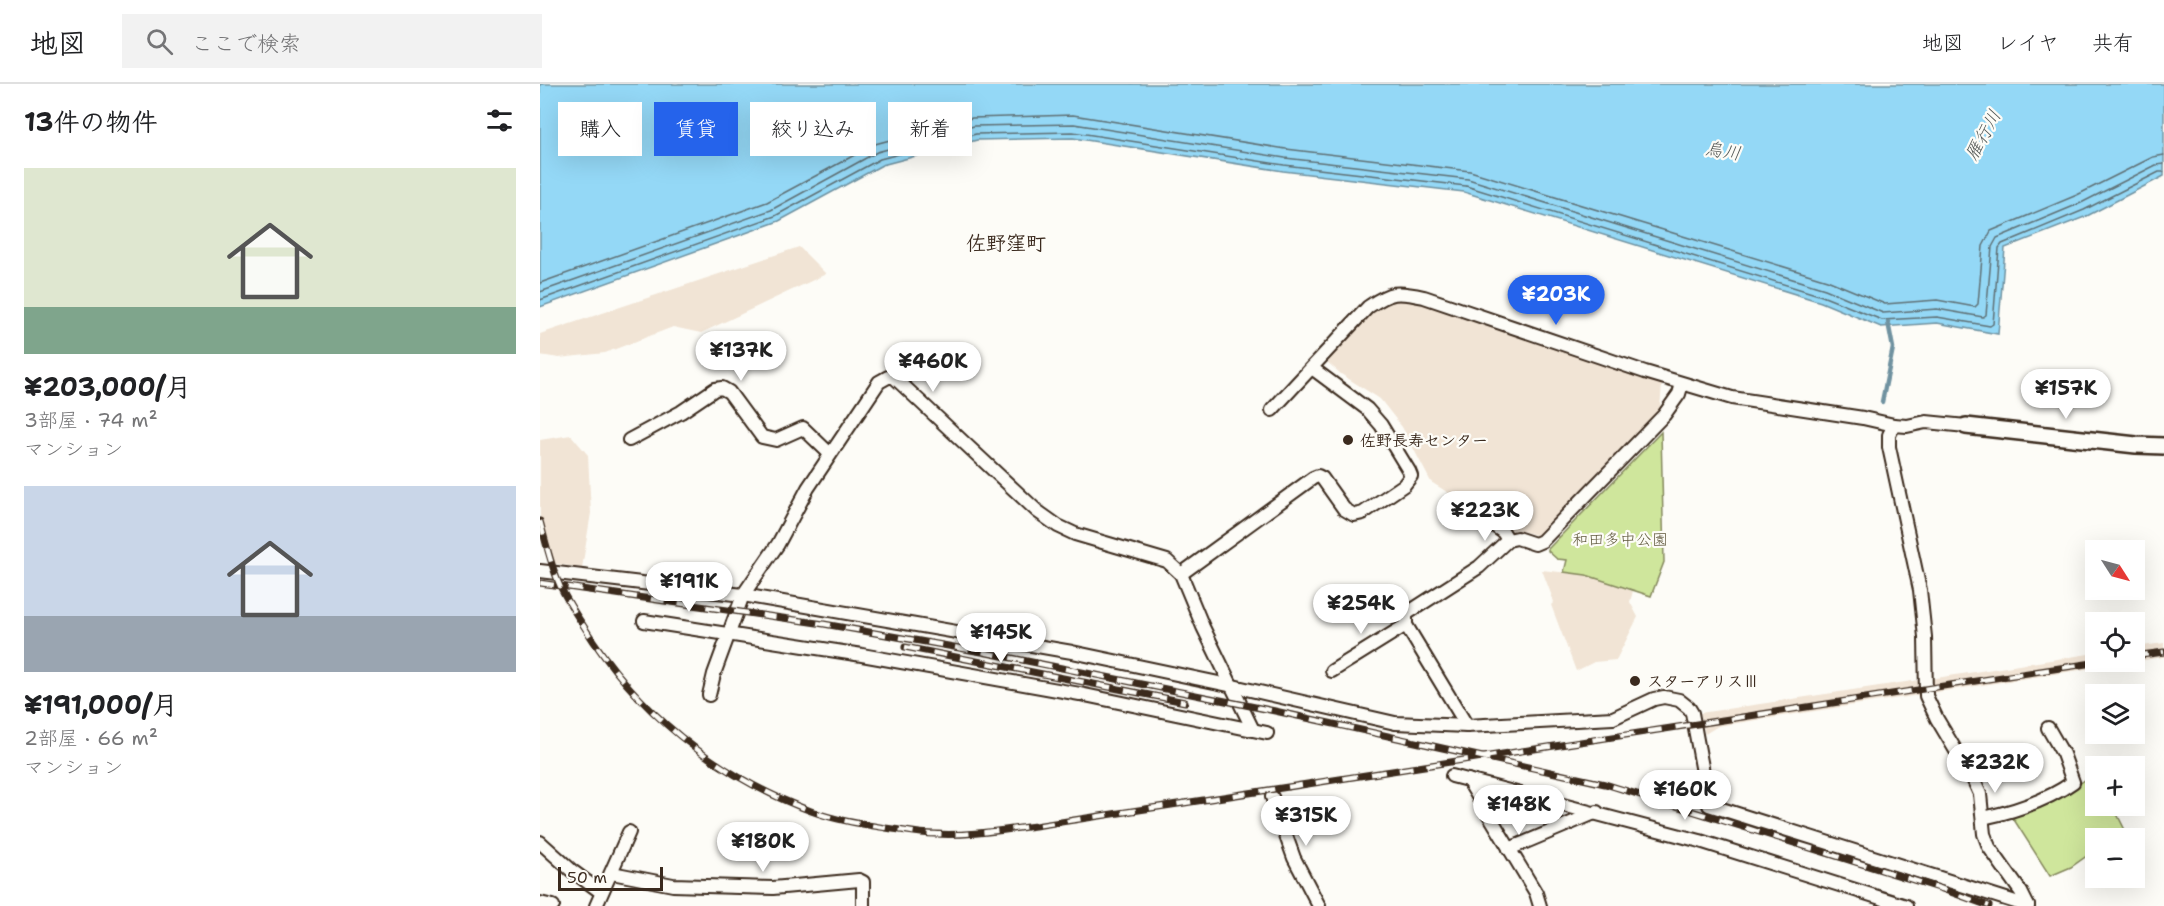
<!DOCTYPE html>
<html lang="ja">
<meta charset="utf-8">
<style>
:root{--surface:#fff;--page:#f2f2f2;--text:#202124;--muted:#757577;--line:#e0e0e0;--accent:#2563eb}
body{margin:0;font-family:"Shantell Sans","Klee One",sans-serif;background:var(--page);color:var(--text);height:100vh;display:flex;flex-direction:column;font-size:22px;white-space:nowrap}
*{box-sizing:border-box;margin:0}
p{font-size:20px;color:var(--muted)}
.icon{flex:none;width:33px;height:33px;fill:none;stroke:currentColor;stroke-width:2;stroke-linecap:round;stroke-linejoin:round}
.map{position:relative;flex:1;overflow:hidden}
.sheet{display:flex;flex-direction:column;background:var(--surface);width:540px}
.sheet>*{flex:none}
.hud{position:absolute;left:18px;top:18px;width:570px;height:54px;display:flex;gap:12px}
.needle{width:39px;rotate:126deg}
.fabs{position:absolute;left:1545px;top:456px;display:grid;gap:12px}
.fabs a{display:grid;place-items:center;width:60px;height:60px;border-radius:0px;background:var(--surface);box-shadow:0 6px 24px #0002;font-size:30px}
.scale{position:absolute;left:18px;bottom:15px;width:105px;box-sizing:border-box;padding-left:6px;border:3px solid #3b2a1e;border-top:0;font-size:16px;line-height:21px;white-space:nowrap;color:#3b2a1e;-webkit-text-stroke:4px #fdfcf7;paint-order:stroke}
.price{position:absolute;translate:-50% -51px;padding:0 14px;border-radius:21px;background:#fff;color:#222;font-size:20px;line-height:39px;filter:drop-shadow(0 2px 3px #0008)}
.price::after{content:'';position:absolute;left:50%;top:36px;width:18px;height:14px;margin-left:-9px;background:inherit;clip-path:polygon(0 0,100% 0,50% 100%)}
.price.on{background:var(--accent);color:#fff}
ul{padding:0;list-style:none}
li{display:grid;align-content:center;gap:12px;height:318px;padding:0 24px}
li span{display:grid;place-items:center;height:186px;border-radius:0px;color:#555}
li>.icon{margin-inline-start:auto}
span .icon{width:108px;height:108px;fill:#fffc;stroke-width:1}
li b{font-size:26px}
h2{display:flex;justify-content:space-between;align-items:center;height:72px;padding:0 24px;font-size:26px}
.pill{padding:0 21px;border-radius:0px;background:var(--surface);box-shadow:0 6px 24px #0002;font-size:21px;line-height:54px}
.pill.on{background:var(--accent);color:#fff}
header{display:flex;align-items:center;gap:36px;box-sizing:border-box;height:84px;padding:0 30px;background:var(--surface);border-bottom:2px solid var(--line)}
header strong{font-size:28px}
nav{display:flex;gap:33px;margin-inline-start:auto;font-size:21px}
.search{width:420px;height:54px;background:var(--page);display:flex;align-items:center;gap:15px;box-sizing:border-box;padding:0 21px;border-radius:0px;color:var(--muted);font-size:22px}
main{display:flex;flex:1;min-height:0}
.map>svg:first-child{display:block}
.built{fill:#f1e4d5}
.green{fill:#cfe69c;stroke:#85885d;stroke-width:1.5}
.water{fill:#94d8f6;stroke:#7092a0;stroke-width:1.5}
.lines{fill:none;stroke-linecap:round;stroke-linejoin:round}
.shore{stroke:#5f7074;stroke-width:1.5}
.stream{stroke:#7092a0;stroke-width:4.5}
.minor-casing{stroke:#3b2a1e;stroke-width:16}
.tertiary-casing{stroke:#3b2a1e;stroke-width:20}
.minor{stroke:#fdfcf7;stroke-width:12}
.tertiary{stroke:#fdfcf7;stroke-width:15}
.rail-casing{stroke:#3b2a1e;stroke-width:7}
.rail{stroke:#fdfcf7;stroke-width:4.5;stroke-dasharray:14;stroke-linecap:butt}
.poi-dot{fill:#3b2a1e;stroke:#fdfcf7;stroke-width:2}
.labels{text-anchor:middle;stroke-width:4.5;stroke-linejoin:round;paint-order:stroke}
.poi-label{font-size:16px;font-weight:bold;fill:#3b2a1e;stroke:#fdfcf7;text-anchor:start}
.park-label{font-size:16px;fill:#60593e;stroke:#fdfcf7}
.water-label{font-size:18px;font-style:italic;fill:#515654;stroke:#fdfcf7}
.quarter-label{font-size:20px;font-weight:bold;fill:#3b2a1e;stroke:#fdfcf7}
</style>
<header>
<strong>地図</strong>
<div class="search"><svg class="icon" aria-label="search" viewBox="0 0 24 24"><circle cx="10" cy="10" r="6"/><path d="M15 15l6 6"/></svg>ここで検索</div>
<nav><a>地図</a><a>レイヤ</a><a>共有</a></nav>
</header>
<main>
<section class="sheet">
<h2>13件の物件<svg class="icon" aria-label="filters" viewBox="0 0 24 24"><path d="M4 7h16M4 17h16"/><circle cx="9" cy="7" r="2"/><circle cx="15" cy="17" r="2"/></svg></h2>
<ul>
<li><span style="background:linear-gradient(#dfe7d0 75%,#7fa58c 0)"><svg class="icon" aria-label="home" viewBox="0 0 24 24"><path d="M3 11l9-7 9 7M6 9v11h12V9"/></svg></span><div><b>¥203,000/月</b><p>3部屋 · 74 m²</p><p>マンション</p></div></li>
<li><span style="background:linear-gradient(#c9d6e8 70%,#9aa5b1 0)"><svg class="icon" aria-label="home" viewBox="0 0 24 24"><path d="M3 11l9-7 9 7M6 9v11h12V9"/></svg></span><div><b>¥191,000/月</b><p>2部屋 · 66 m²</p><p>マンション</p></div></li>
</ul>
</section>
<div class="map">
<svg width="1624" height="822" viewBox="0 0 1624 822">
<rect width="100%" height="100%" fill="#fdfcf7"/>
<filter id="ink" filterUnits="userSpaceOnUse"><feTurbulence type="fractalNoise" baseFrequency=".0167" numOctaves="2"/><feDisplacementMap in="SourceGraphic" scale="12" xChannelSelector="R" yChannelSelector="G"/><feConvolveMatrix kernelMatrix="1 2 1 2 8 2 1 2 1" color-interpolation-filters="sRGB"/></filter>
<g filter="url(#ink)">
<g class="built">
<path d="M 259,163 L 286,190 L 161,249 L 133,243 L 65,269 L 19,274 L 0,271 L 0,250 Z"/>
<path d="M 855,215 L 875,216 L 1122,300 L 1120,325 L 1001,450 L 996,451 L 982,447 L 973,449 L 891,398 L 862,343 L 840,315 L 801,290 L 786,277 L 837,223 Z"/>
<path d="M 31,351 L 48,371 L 51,429 L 42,484 L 10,479 L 0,448 L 0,356 Z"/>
<path d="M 1002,486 L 1046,491 L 1093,507 L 1090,518 L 1098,533 L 1076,576 L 1054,578 L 1036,587 L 1011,521 L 1014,518 Z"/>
<path d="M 1624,559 L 1624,573 L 1391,609 L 1390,595 L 1555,569 L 1556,578 L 1594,578 L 1595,563 Z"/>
<path d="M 1379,596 L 1380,611 L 1178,642 L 1165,650 L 1160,629 Z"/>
</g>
<g class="green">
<path d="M 1121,348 L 1124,478 L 1111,512 L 1046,491 L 1024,488 L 1027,476 L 1017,475 L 1008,467 L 1008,465 Z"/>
<path d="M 1555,689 L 1556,722 L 1573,722 L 1586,748 L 1575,754 L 1556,754 L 1555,766 L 1531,783 L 1510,792 L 1471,731 L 1526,709 Z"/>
</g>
<path class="water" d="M 0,0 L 1624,0 L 1624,92 L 1547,132 L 1465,164 L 1458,250 L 1397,239 L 1341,243 L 1281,218 L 924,108 L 743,87 L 533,54 L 437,56 L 342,81 L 239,137 L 0,223 Z"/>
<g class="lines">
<g class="shore">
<path d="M 0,199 L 227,118 L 335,60 L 432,34 L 533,31 L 746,65 L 930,87 L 1287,196 L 1345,220 L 1397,216 L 1435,223 L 1438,220 L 1443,162 L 1451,147 L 1537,111 L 1613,73 L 1624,71"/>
<path d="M 0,208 L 231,126 L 337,68 L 434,42 L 534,40 L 745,74 L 928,95 L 1285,205 L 1343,229 L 1397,225 L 1443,233 L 1446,231 L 1452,163 L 1457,154 L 1541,119 L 1616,81 L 1624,80"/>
<path d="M 0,216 L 235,132 L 340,75 L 436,50 L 533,48 L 744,81 L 926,102 L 1282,212 L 1342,236 L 1397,233 L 1450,242 L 1453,240 L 1459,164 L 1462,160 L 1544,126 L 1619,88 L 1624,88"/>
</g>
<path class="stream" d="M 1342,318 L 1353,264 L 1348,238"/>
<defs>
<g id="minor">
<path d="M 732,326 L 828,223 C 851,207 857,207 884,213 L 1105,288 L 1192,314 L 1323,334 L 1354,341 L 1367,342 L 1386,338 L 1426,342"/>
<path d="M 1354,341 L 1349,351 L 1349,363 L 1380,506 L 1385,553 L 1386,612 L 1397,635 L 1434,697 L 1440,710 L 1444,750 L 1449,763 L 1481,808 L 1488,822"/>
<path d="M 89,356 L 141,328 L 175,305 L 182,304 L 189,308 L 222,353 L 236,356 L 263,344 L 290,370"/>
<path d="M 942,433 L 963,448 L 968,456"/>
<path d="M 0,487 L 203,511 L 532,568 L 693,602 L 855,639 L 927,642 L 1073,634 L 1114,615 L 1124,613 L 1139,616 L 1149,624 L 1152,629 L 1169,721 L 1488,822"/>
<path d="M 641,490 L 773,394 L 778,392 L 782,394 L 804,425 L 814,431 L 823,429 L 864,401 L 871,392 L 869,387 L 841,341 L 827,325 L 772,284"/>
<path d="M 104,537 L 322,571 L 540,610 L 727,649"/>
<path d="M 792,587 L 866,541"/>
<path d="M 169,611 L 174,590 L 203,511 L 238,460 L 268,404 L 339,298 L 348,293 L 354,293 L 497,427 L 518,442 L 535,450 L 627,477 L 641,490 L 663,543 L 713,646"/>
<path d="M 927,642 L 866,541 L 866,530 L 939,483 L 968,456 L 977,454 L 995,460 L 1002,457 L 1124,331 L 1139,310 L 1142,300"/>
<path d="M 912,692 L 1160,757 L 1366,822"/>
<path d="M 928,696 L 996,809 L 1000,822"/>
<path d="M 732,713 L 754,774 L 779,822"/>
<path d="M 1443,734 C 1475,727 1507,717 1533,698 L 1523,670 L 1508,644"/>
<path d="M 0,758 L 31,786 L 61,808"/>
<path d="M 969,765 L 1057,728"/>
<path d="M 72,789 L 133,801 L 233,804 L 319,796 L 323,798 L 323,822"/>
<path d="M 0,819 L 13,822"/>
<path d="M 56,822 L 89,748"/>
</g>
<path id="tertiary" d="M 1426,342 L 1596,361 L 1624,362"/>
</defs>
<use href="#minor" class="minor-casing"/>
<use href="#tertiary" class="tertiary-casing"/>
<use href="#minor" class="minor"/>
<use href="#tertiary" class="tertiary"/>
<defs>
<g id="rail">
<path d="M 0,437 C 6,459 11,482 20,502 C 27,516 35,529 43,541 C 96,627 176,692 271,727 C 295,736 321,740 346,744 C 362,746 379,750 395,750 C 428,752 462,746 495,742 L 1559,578"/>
<path d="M 0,499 L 284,540 L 442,568 L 735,627 L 1065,700 L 1402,805 L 1449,822"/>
<path d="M 365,563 L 645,618"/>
<path d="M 1594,572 L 1624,568"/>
</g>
</defs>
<use href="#rail" class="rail-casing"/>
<use href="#rail" class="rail"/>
</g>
</g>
<g class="poi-dot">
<circle cx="808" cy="356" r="6"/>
<circle cx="1095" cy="597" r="6"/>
</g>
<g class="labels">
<g class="poi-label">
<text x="820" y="362">佐野長寿センター</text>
<text x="1107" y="603">スターアリスⅢ</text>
</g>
<g class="park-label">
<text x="1080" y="461">和田多中公園</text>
</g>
<g class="water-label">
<text transform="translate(1443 51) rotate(-61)" y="6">雁行川</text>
<text transform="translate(1183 67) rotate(9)" y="6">烏川</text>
</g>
<g class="quarter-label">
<text x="466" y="166">佐野窪町</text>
</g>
</g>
</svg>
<div class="fabs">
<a><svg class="needle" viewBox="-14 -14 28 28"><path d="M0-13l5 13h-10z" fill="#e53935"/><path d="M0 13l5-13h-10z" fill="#757577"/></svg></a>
<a><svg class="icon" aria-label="locate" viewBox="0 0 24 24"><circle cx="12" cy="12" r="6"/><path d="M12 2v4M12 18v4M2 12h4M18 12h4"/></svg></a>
<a><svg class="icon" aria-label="layers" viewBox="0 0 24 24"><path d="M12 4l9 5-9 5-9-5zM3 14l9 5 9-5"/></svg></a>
<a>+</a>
<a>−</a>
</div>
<div class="scale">50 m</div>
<b class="price on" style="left:1016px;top:242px">¥203K</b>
<b class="price" style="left:201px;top:298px">¥137K</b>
<b class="price" style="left:393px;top:309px">¥460K</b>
<b class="price" style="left:1526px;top:336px">¥157K</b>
<b class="price" style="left:945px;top:458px">¥223K</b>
<b class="price" style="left:149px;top:529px">¥191K</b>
<b class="price" style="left:821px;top:551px">¥254K</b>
<b class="price" style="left:461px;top:580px">¥145K</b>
<b class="price" style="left:1455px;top:710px">¥232K</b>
<b class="price" style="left:1145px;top:737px">¥160K</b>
<b class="price" style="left:979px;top:752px">¥148K</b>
<b class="price" style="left:766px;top:763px">¥315K</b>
<b class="price" style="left:223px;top:789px">¥180K</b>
<div class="hud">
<a class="pill">購入</a>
<a class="pill on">賃貸</a>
<a class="pill">絞り込み</a>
<a class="pill">新着</a>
</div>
</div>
</main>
